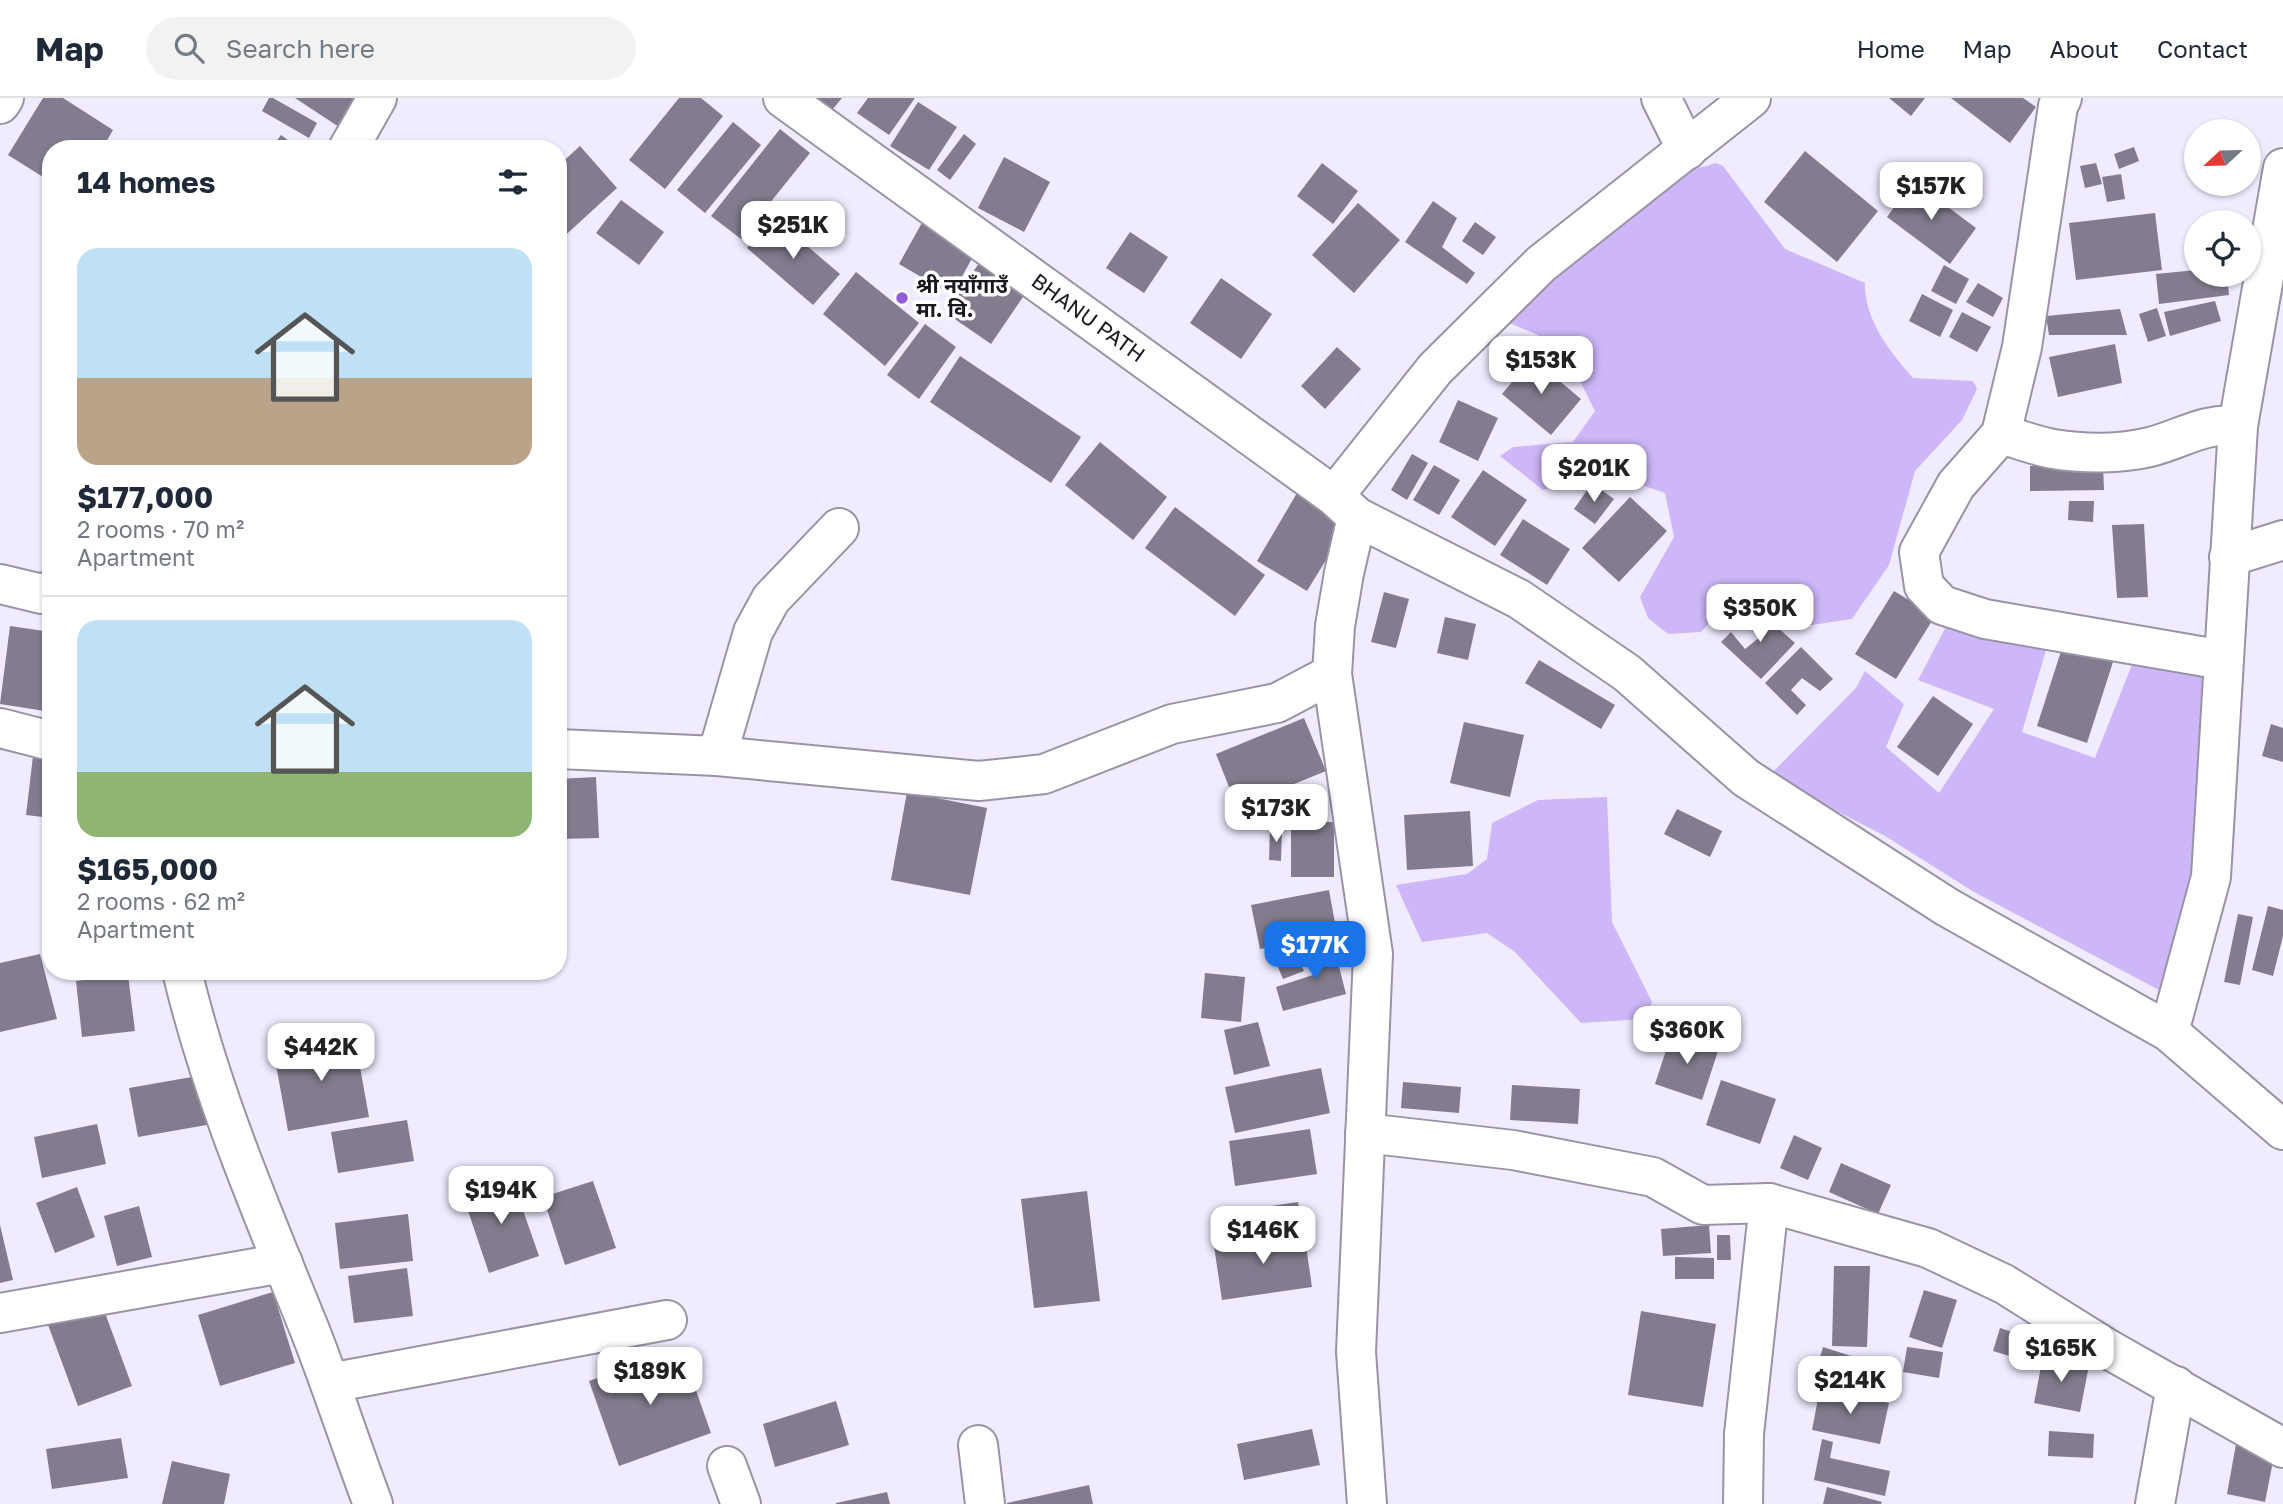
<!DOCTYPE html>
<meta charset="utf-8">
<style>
:root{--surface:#fff;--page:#f2f2f3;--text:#1f2937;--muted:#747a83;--line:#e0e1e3;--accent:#1a73e8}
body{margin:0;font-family:"Golos Text","Noto Sans Devanagari",sans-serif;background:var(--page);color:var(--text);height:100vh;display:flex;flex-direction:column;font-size:26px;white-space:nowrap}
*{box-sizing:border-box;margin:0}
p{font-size:23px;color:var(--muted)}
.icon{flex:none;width:38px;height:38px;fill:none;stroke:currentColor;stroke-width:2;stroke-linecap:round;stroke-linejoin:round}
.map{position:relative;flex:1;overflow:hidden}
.sheet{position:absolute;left:42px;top:42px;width:525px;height:840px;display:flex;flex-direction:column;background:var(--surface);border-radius:28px;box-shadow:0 2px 5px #0004}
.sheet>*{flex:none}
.needle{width:46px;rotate:248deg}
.buttons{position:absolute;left:2184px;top:21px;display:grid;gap:14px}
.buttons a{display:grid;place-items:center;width:77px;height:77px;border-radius:50%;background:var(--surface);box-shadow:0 2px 5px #0004;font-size:35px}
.price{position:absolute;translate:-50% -60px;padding:0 16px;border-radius:14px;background:#fff;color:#222;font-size:23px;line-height:46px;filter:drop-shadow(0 2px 4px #0008)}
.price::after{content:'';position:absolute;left:50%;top:42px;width:21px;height:16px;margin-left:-10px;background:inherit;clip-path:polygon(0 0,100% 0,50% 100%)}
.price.active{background:var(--accent);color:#fff}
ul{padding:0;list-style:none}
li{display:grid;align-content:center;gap:14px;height:371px;padding:0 35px}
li+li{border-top:2px solid var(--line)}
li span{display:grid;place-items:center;height:217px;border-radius:21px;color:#555}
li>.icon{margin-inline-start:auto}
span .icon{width:126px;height:126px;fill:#fffc;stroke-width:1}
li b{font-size:30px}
h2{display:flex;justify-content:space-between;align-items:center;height:84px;padding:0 35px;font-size:30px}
header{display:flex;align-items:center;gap:42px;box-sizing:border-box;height:98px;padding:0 35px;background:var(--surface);border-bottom:2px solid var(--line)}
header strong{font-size:33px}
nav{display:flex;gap:38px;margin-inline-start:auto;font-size:24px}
.search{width:490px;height:63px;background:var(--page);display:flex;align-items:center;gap:18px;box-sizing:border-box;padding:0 24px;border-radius:38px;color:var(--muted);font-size:26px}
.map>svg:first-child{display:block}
.green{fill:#cdb7f8}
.building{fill:#827c8e}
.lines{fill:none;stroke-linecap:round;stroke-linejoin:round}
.street-casing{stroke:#9993a5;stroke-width:42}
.secondary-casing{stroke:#9993a5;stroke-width:42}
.street{stroke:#fff;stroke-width:38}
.secondary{stroke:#fff;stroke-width:38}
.poi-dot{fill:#915fd9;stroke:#fff;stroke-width:2.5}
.labels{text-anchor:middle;stroke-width:7;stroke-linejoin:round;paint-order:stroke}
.poi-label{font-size:21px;font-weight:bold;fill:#1a181f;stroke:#fff;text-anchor:start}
.street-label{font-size:21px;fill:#1a181f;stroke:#fff}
</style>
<header>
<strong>Map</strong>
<div class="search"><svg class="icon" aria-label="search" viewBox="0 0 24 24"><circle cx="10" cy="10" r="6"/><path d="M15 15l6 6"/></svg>Search here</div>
<nav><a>Home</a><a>Map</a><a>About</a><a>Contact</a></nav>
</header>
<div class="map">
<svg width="2283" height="1406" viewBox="0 0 2283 1406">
<rect width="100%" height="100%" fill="#f1ebff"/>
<g class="green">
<path d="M 1716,65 L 1723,68 L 1785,151 L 1865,185 C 1864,221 1890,254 1913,280 L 1973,283 L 1977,291 L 1962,322 L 1915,373 L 1889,467 L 1852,521 L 1805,528 L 1788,508 L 1756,493 L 1733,499 L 1701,534 L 1668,536 L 1648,520 L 1640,499 L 1674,439 L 1665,395 L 1583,367 L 1567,384 L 1543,392 L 1500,358 L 1513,349 L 1573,344 L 1595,313 L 1570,263 L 1540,238 L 1502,222 L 1659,82 Z"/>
<path d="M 1948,525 L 2046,552 L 2022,634 L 2095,660 L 2133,564 L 2210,576 L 2210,605 L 2187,817 L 2159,892 L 1974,794 L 1885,738 L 1769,678 L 1856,590 L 1865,573 L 1904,606 L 1886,649 L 1939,695 L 1994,611 L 1918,582 Z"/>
<path d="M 1607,699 L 1612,824 L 1652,904 L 1645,921 L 1581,925 L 1515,854 L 1487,835 L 1422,844 L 1396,787 L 1467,776 L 1487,761 L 1492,725 L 1538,702 Z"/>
</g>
<g class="building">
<path d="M 43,0 L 63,0 L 113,32 L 102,51 L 51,51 L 51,84 L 8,57 Z"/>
<path d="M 269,0 L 273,0 L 317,25 L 309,40 L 262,13 Z"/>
<path d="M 295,0 L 358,0 L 339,29 Z"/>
<path d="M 679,0 L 701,0 L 723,18 L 665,91 L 629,62 Z"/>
<path d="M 817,0 L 842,0 L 832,12 Z"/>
<path d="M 868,0 L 915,0 L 889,37 L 857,15 Z"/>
<path d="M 1889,0 L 1925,0 L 1911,18 Z"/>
<path d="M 1951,0 L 2023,0 L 2036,9 L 2010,45 Z"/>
<path d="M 918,4 L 957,29 L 929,72 L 890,48 Z"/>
<path d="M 733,24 L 761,47 L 705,115 L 677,92 Z"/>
<path d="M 780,31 L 810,55 L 741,141 L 711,118 Z"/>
<path d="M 964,36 L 976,46 L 950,82 L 937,72 Z"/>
<path d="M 281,37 L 300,51 L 271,51 Z"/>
<path d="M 580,48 L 617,90 L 558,144 L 558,68 Z"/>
<path d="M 2134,49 L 2139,63 L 2119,71 L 2114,56 Z"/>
<path d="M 1805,53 L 1878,113 L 1837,164 L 1764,104 Z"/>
<path d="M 1004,59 L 1050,84 L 1024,134 L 978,110 Z"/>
<path d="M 1322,65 L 1358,93 L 1333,126 L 1297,98 Z"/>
<path d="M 2096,65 L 2102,86 L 2085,90 L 2080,68 Z"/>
<path d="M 2121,76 L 2125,101 L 2107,104 L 2102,79 Z"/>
<path d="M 1913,83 L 1976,130 L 1950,166 L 1887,119 Z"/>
<path d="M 621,102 L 664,134 L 639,167 L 596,135 Z"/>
<path d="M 1433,103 L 1457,120 L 1442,149 L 1475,175 L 1467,186 L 1405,144 Z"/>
<path d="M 1358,105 L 1400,142 L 1354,195 L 1312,157 Z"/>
<path d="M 2155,115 L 2162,172 L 2076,182 L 2069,125 Z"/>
<path d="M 773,119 L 840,176 L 813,207 L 747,150 Z"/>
<path d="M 923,123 L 976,153 L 952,197 L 899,166 Z"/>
<path d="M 1475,124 L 1496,139 L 1483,157 L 1462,143 Z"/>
<path d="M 1130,134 L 1168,159 L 1144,195 L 1106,170 Z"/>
<path d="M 981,162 L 1027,193 L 991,246 L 946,215 Z"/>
<path d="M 1944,167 L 1969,181 L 1956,206 L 1931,193 Z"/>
<path d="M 2196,172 L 2196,177 L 2227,177 L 2229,197 L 2159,206 L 2156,176 Z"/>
<path d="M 856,174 L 919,225 L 885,268 L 823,216 Z"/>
<path d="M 1221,180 L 1272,216 L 1241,261 L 1190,225 Z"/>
<path d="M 1978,185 L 2003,200 L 1993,219 L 1966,204 Z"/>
<path d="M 1922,196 L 1953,212 L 1940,239 L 1909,223 Z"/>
<path d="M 2215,203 L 2221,223 L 2170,238 L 2164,214 Z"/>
<path d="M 2157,210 L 2166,238 L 2148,244 L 2139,216 Z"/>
<path d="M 2120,211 L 2127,237 L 2049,237 L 2046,218 Z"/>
<path d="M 1962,214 L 1991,229 L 1977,254 L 1949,239 Z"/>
<path d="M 925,226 L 956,249 L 919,301 L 887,277 Z"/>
<path d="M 2115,246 L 2122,285 L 2058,299 L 2049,259 Z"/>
<path d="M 1337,249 L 1361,271 L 1325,311 L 1301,288 Z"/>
<path d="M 960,258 L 1081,339 L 1051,385 L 930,304 Z"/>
<path d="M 1532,260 L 1581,301 L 1551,337 L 1502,296 Z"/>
<path d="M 1458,302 L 1498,320 L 1478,363 L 1439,344 Z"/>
<path d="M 1100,344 L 1167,399 L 1133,442 L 1065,387 Z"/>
<path d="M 1412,356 L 1428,365 L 1407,402 L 1391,392 Z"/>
<path d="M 1434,367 L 1460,382 L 1439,417 L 1413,402 Z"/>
<path d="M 2103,367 L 2104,392 L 2030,393 L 2030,368 Z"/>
<path d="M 1483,372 L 1527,402 L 1495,448 L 1451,419 Z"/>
<path d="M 1592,385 L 1614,401 L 1595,426 L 1574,411 Z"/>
<path d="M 1297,395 L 1348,426 L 1307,493 L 1257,463 Z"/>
<path d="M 1630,399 L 1667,433 L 1619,484 L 1582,450 Z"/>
<path d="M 2069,403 L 2094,403 L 2093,424 L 2068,422 Z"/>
<path d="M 1175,409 L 1265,477 L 1235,518 L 1145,450 Z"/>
<path d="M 1523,421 L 1570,451 L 1547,487 L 1500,457 Z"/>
<path d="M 2144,426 L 2148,499 L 2117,500 L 2112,427 Z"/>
<path d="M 1894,493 L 1935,518 L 1896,581 L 1855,556 Z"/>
<path d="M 1384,494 L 1409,501 L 1396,550 L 1371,544 Z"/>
<path d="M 1755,509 L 1795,545 L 1761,581 L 1721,544 L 1731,534 L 1745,551 L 1760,539 L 1741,523 Z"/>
<path d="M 1445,519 L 1476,526 L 1468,562 L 1437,555 Z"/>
<path d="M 10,528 L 51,534 L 51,614 L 0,606 Z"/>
<path d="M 2063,547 L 2113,564 L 2087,645 L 2037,628 Z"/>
<path d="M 1801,549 L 1833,581 L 1820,593 L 1802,580 L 1791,592 L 1806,607 L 1797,617 L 1765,585 Z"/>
<path d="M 1539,562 L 1615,607 L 1601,631 L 1525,585 Z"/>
<path d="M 1933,598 L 1973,626 L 1938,678 L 1897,649 Z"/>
<path d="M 1304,620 L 1326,673 L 1237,709 L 1216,656 Z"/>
<path d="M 1464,624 L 1524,637 L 1510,699 L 1450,685 Z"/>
<path d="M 2271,626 L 2283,630 L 2283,664 L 2262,658 Z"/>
<path d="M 33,658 L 51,661 L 51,720 L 26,717 Z"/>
<path d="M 596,679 L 599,740 L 558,741 L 558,681 Z"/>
<path d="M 907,694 L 987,710 L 970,797 L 891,782 Z"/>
<path d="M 1677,711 L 1722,733 L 1710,759 L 1664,736 Z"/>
<path d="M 1470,713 L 1473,768 L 1407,772 L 1404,717 Z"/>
<rect x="1291" y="724" width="43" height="55"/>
<path d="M 1270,730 L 1282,730 L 1281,763 L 1269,762 Z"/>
<path d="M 1329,792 L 1337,836 L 1260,851 L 1251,807 Z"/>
<path d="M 2268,808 L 2283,812 L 2283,838 L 2273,878 L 2252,872 Z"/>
<path d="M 2238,816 L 2253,819 L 2240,887 L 2224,884 Z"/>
<path d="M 1333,845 L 1346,896 L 1283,913 L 1276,889 L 1313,877 L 1307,854 Z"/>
<path d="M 1296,854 L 1304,873 L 1283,881 L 1275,862 Z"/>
<path d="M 40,856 L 57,921 L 0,934 L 0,865 Z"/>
<path d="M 1205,875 L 1245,879 L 1241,924 L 1201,920 Z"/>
<path d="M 128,877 L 135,933 L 82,939 L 76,883 Z"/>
<path d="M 1258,924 L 1270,968 L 1234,977 L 1224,932 Z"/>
<path d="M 1672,934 L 1719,950 L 1702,1002 L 1655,986 Z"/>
<path d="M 354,936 L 369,1019 L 288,1033 L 273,950 Z"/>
<path d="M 1321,970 L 1330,1015 L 1235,1035 L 1225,989 Z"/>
<path d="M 209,976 L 218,1025 L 138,1039 L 129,990 Z"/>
<path d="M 1721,982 L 1776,1001 L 1760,1046 L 1706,1027 Z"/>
<path d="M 1403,984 L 1461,989 L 1459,1015 L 1401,1010 Z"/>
<path d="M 1512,987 L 1580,991 L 1578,1026 L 1510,1022 Z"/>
<path d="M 407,1022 L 414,1063 L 338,1075 L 331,1034 Z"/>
<path d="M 97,1026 L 106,1066 L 42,1080 L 34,1039 Z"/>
<path d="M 1310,1031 L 1317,1076 L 1235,1088 L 1229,1043 Z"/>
<path d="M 1794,1037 L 1822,1050 L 1808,1082 L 1780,1070 Z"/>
<path d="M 1841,1065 L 1891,1087 L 1878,1116 L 1829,1094 Z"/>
<path d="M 512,1081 L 539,1158 L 489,1175 L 463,1098 Z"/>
<path d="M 593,1083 L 616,1150 L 565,1167 L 543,1099 Z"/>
<path d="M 77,1089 L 95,1139 L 55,1155 L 36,1105 Z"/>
<path d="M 1087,1093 L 1100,1203 L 1034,1210 L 1021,1101 Z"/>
<path d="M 1298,1104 L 1302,1130 L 1248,1138 L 1244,1112 Z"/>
<path d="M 139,1108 L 152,1159 L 117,1168 L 104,1118 Z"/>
<path d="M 408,1116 L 413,1163 L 340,1171 L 335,1125 Z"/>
<path d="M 0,1127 L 13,1182 L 0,1185 Z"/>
<path d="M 1709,1127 L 1711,1155 L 1663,1158 L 1661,1131 Z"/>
<path d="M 1304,1134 L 1312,1189 L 1222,1202 L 1214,1148 Z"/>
<path d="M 1717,1137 L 1730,1137 L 1731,1162 L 1717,1162 Z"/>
<path d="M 1675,1159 L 1714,1160 L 1714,1181 L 1675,1181 Z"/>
<path d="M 1834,1168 L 1870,1168 L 1867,1249 L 1832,1248 Z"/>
<path d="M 407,1170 L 413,1218 L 354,1225 L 348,1178 Z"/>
<path d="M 1924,1192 L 1957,1202 L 1942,1250 L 1909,1239 Z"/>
<path d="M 273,1194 L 295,1265 L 220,1288 L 198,1217 Z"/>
<path d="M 101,1204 L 132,1288 L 78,1308 L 47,1224 Z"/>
<path d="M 1641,1213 L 1716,1226 L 1703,1309 L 1628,1297 Z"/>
<path d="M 2000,1230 L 2024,1238 L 2016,1260 L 1993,1253 Z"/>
<path d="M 1823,1249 L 1882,1268 L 1873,1299 L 1814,1280 Z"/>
<path d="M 1907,1249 L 1943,1254 L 1939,1280 L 1903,1274 Z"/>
<path d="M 681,1250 L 711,1335 L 619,1368 L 589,1283 Z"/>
<path d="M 2043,1258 L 2089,1267 L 2080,1314 L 2034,1305 Z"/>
<path d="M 1820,1290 L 1889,1305 L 1880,1346 L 1812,1332 Z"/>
<path d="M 836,1303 L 849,1347 L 775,1369 L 763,1326 Z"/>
<path d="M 1312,1331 L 1320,1367 L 1244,1382 L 1237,1346 Z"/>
<path d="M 2049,1333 L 2094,1336 L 2093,1360 L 2048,1358 Z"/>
<path d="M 121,1340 L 128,1380 L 52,1391 L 46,1351 Z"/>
<path d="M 1822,1341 L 1833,1344 L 1830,1360 L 1890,1373 L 1885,1398 L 1814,1382 Z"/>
<path d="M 2236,1346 L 2275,1353 L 2265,1404 L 2227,1396 Z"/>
<path d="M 172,1363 L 230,1376 L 224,1406 L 162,1406 Z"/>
<path d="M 1089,1387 L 1093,1406 L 1007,1406 L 1007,1405 Z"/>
<path d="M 1827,1389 L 1882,1404 L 1881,1406 L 1823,1406 Z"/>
<path d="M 887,1394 L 890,1406 L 836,1406 L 836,1405 Z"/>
</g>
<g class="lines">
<defs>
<g id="street">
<path d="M 1661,0 L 1687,52"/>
<path d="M 2062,0 L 2058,8 L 2022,249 L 2001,336 L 1956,387 L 1919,454 L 1924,488 L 1942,507 L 1985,521 L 2223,562"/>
<path d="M 0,6 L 4,0"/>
<path d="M 348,51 L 377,0"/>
<path d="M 2001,336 C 2018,341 2036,348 2053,351 C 2084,356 2120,356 2150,349 C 2182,341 2204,324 2238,328"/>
<path d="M 2229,459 L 2283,442"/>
<path d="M 0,486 L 42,496 L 51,492"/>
<path d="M 0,630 L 51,643"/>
<path d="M 558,651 L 717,658 L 979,683 L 1044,676 L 1172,626 L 1277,605 L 1332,576"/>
<path d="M 717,658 L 753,534 L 771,501 L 839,430"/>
<path d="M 182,873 C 211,996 262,1114 309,1230 C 332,1288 351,1348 373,1406"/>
<path d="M 2169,934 L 2211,779 L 2238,328 L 2283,70"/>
<path d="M 1365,1035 L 1513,1052 L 1653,1079 L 1703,1107 L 1769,1105 L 1928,1150 L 2004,1186 L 2108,1251 L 2283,1350"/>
<path d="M 0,1215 L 283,1165"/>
<path d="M 330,1285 L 667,1222"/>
<path d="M 978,1347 L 985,1406"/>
<path d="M 727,1368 L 741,1406"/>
<path d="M 1367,1406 L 1356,1254 L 1373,856 L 1332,576 L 1335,528 L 1344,475 L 1357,419 L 1519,501 L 1627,575 L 1746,680 L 1947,809 L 2169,934 L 2283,1032"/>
<path d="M 1743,1406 L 1744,1336 L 1769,1105"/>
<path d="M 2155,1406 L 2176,1288"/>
</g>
<g id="secondary">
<path d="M 783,0 L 1334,398 L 1357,419"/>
<path d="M 1334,398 L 1435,271 L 1541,166 L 1751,0"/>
</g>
</defs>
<use href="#street" class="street-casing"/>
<use href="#secondary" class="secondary-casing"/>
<use href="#street" class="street"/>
<use href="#secondary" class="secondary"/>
</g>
<circle class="poi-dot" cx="902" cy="200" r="7"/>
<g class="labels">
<g class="poi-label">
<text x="916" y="195">श्री नयाँगाउँ<tspan x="916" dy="24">मा. वि.</tspan></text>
</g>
<g class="street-label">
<text transform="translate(1088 220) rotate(36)" y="7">BHANU PATH</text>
</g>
</g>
</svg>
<div class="buttons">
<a><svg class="needle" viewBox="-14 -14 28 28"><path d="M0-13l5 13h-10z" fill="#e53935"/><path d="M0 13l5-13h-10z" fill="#747a83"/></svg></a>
<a><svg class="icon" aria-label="locate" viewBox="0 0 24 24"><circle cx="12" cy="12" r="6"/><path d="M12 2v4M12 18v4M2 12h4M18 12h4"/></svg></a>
</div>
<b class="price" style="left:1931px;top:124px">$157K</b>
<b class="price" style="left:793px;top:163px">$251K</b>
<b class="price" style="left:1541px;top:298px">$153K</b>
<b class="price" style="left:1594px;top:406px">$201K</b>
<b class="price" style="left:1760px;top:546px">$350K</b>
<b class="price" style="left:1276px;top:746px">$173K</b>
<b class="price active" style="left:1315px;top:883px">$177K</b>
<b class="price" style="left:1687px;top:968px">$360K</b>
<b class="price" style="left:321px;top:985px">$442K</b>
<b class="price" style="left:501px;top:1128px">$194K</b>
<b class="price" style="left:1263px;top:1168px">$146K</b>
<b class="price" style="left:2061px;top:1286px">$165K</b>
<b class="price" style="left:650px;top:1309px">$189K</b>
<b class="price" style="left:1850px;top:1318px">$214K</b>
<section class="sheet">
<h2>14 homes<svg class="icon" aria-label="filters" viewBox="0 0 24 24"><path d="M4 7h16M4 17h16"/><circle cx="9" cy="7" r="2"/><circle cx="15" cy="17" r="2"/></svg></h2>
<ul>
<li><span style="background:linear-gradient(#bfe0f5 60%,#b9a48a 0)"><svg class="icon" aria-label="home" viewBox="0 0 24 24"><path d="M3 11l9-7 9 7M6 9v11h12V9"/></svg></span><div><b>$177,000</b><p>2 rooms · 70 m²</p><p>Apartment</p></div></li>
<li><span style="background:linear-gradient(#bfe0f5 70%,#8fb573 0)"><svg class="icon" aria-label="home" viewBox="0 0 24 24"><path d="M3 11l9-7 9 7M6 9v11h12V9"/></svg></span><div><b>$165,000</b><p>2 rooms · 62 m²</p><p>Apartment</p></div></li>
</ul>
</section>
</div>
